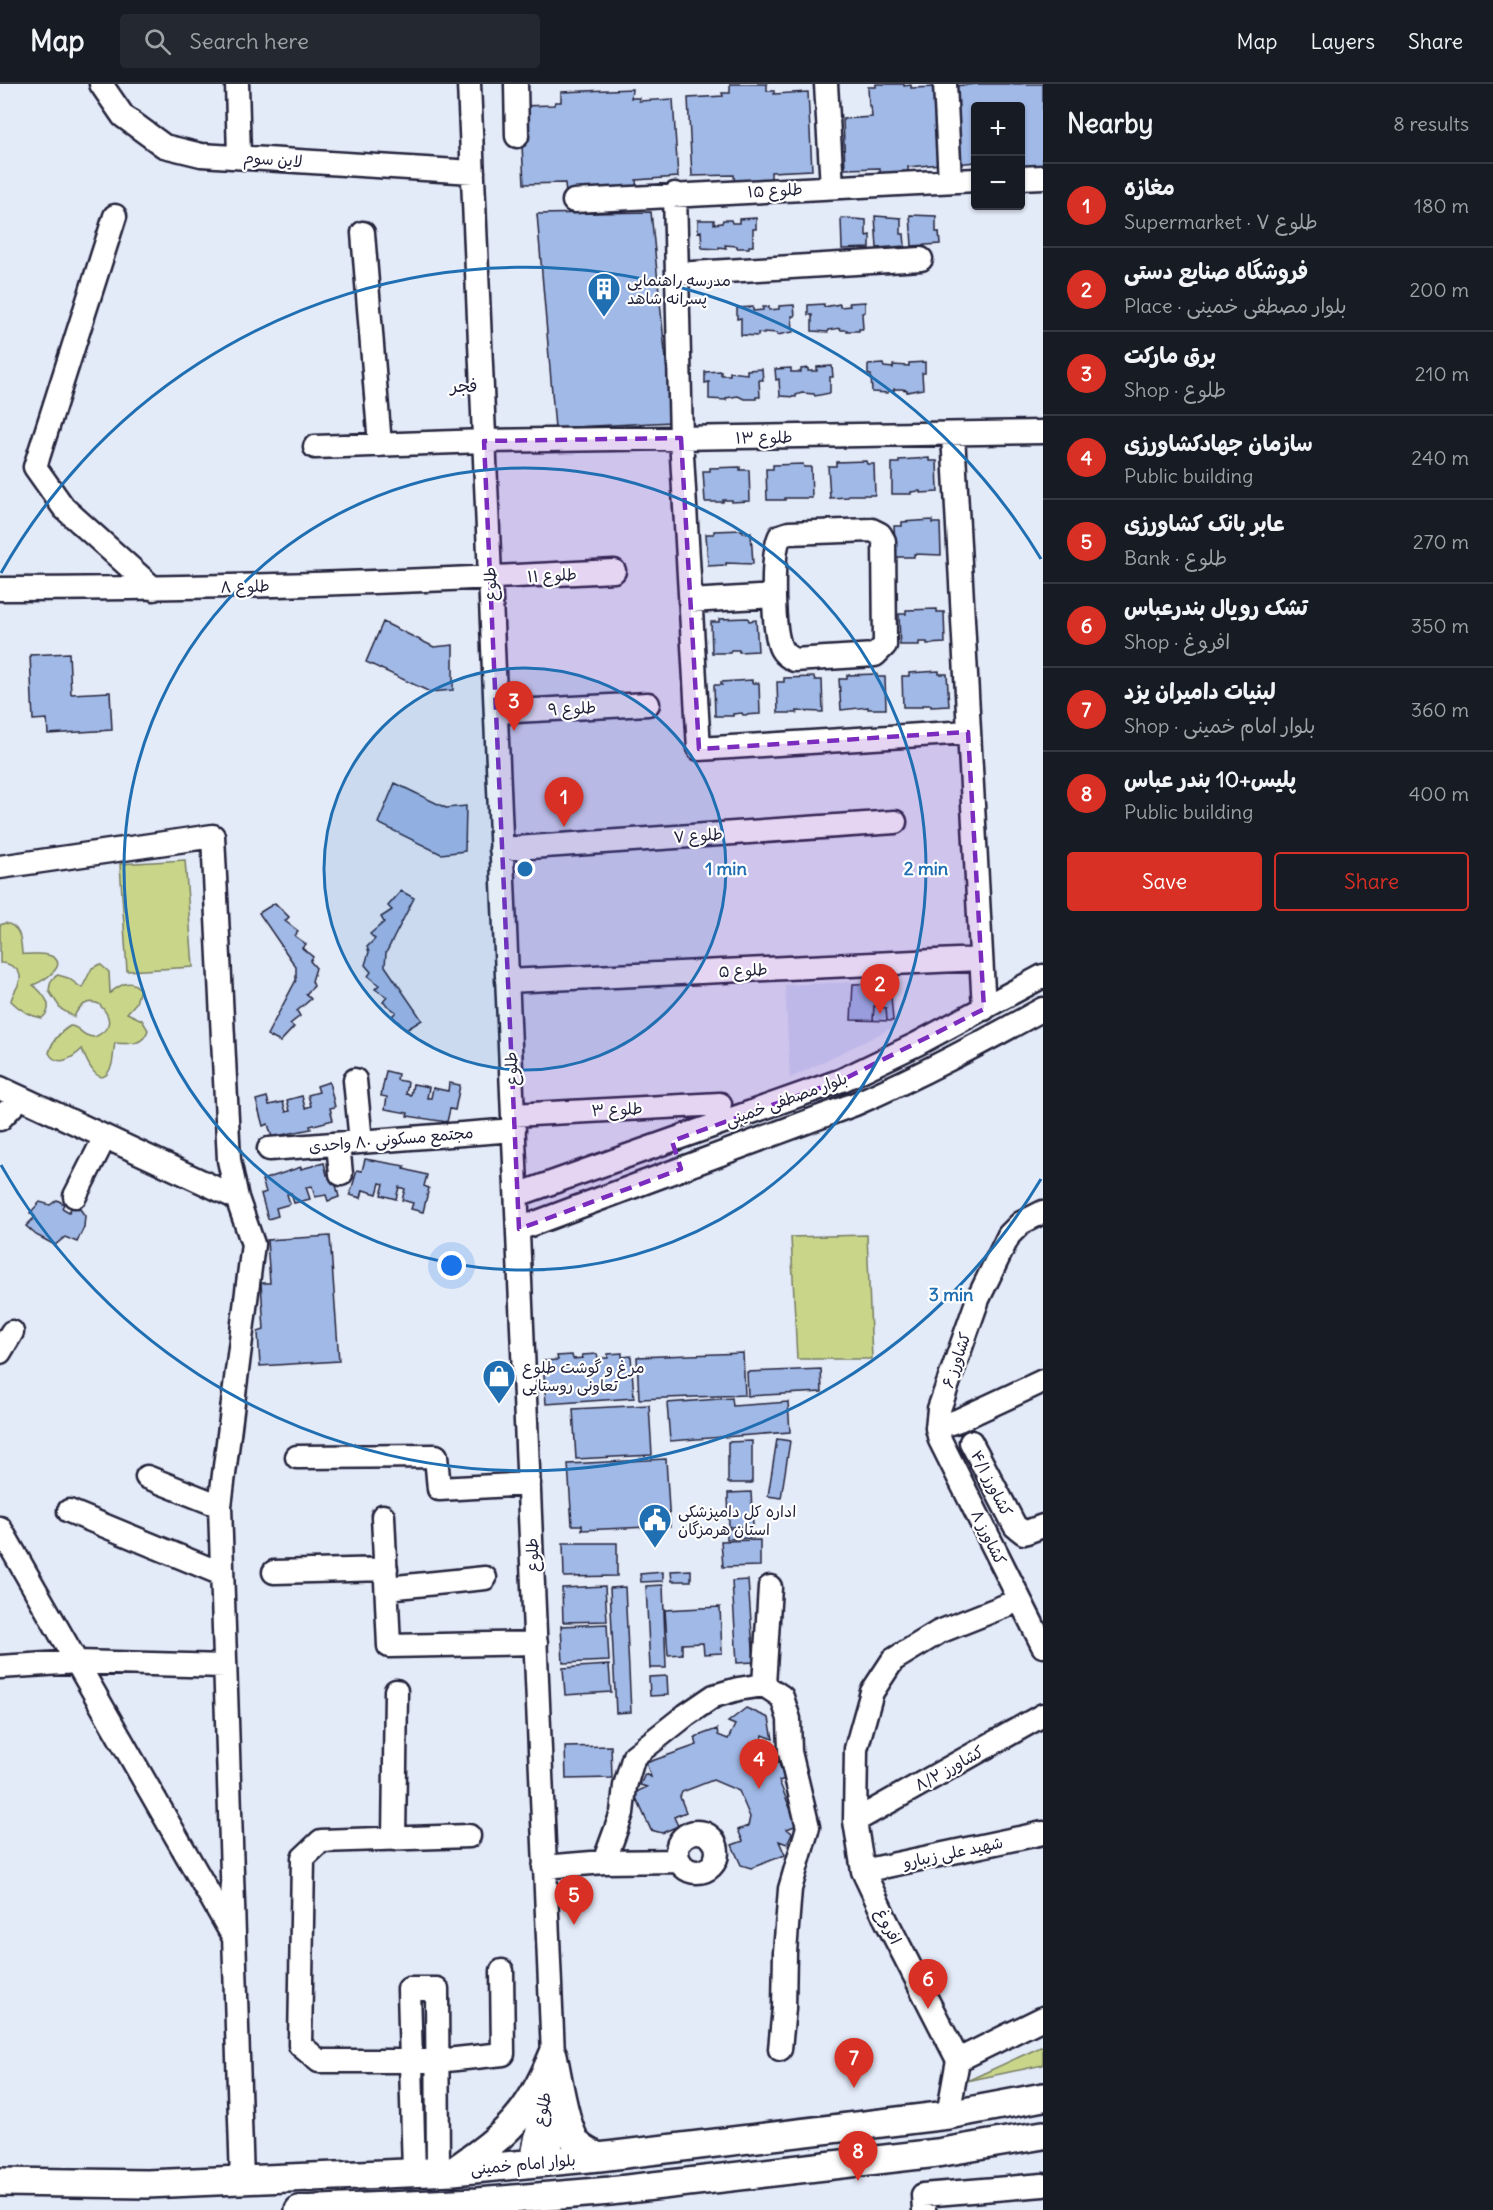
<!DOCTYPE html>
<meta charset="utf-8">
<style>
:root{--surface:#171b24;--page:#242831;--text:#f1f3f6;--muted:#9ea1a6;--line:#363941;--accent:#d93025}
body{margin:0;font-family:Delius,"Playpen Sans Arabic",sans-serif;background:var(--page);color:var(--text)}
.controls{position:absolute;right:18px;top:18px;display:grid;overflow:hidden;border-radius:6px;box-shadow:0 2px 4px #0004}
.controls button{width:54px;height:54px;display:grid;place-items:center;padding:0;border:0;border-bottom:2px solid var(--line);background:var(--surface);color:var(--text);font:30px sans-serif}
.you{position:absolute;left:452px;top:1182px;width:21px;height:21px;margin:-15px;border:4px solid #fff;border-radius:50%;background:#1a73e8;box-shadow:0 0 0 9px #1a73e833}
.badge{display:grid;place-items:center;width:39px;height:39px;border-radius:50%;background:var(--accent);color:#fff;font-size:20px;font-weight:700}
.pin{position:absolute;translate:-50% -50px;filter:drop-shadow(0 2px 3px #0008)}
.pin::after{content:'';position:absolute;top:32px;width:21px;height:18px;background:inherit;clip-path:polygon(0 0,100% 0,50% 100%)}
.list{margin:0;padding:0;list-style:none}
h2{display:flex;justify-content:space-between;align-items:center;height:78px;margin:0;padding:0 24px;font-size:26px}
h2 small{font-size:20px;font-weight:400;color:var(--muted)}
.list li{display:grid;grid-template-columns:39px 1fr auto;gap:18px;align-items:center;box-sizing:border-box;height:84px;padding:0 24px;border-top:2px solid var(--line)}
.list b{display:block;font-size:22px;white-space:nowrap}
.list p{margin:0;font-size:20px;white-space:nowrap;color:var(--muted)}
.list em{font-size:20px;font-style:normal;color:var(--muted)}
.actions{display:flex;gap:12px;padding:18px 24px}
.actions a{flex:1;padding:14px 0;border:2px solid var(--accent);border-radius:6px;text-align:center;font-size:21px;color:var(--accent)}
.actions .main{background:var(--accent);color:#fff}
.icon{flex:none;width:33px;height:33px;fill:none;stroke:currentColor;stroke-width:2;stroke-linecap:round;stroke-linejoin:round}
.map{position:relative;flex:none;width:1043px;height:2126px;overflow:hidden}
header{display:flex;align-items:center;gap:36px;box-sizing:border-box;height:84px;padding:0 30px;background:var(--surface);border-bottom:2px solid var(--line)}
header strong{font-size:28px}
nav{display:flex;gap:33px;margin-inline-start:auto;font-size:21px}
.search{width:420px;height:54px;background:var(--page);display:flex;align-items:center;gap:15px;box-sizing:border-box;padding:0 21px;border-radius:6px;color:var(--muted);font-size:22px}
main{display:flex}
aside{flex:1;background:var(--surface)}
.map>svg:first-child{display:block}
.built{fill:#cfdbf3}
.green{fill:#c9d68a;stroke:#767c62;stroke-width:1.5}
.building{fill:#a1b9e6;stroke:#22223b;stroke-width:1.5}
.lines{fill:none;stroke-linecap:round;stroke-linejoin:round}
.minor-casing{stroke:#22223b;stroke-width:27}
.major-casing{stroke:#22223b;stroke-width:32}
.minor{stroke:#fff;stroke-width:22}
.major{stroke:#fff;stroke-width:27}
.marked{fill:#7b2cbf;fill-opacity:0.2;stroke:#7b2cbf;stroke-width:4.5;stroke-dasharray:12 8;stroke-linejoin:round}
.ring{fill:none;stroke:#1f6fb2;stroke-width:3}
.labels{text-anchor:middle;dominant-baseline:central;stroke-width:4.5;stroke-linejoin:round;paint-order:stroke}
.street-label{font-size:16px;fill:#22223b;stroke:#fff}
.poi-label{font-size:16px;fill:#22223b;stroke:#fff;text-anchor:start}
.neighbourhood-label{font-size:18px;fill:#22223b;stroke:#fff}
.centre{fill:#1f6fb2;stroke:#fff;stroke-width:3}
.ring-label{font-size:18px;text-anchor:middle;font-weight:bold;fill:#1f6fb2;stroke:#fff;stroke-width:4.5;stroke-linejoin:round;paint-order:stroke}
</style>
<header>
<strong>Map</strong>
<div class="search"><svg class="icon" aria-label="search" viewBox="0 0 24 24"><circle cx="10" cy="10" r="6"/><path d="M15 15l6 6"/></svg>Search here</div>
<nav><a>Map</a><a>Layers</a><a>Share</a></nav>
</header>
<main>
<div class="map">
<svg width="1043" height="2126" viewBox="0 0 1043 2126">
<rect width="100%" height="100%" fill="#e3eaf8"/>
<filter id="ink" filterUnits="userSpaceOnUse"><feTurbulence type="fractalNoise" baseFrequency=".0167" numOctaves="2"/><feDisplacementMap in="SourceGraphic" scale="12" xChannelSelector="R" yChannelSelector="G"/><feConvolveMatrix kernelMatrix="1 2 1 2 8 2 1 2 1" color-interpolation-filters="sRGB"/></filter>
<g filter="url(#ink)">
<!-- built -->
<path class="built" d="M894,896L896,942L790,994L785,901Z"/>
<!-- green -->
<path class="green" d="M185,776L193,883L127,887L120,780Z
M5,839C21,842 21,856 22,870C32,871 42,868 51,872C71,881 41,898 33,901C43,909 56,923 42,934C29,932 20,926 11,917C13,905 28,895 15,884C10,880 6,879 0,879V841Z
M100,880L109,888L110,909C119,902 130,893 140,905L136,919L127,929L142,936L148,946C143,962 129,960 115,959C113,967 114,975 111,983C100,1009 86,976 82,965C73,974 57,984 49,969C52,957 60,948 70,942C80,942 81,953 95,953C113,944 112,933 99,920C88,915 78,922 74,933L61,925L49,907C50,899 51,894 58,891L68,894L82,904L92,884Z
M867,1151L872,1275H797L791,1153Z
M1043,1962V1981L967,1997Z"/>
<!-- building -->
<path class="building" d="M730,0H767V7H774V10L808,8L812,86L771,88V101L735,102L734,91L692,92L688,14L723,12L722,9H730Z
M876,0H904V2L911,1V4L937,3L941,80L908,83V94L880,95V84L845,85L843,35L872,33L871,22H869L868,3H876Z
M978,0H1043V88L1020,89V22H976V78L956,80L952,2Z
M632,5L631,14H639V17L673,15L678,93L636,96L637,107L566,111L565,99L524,100L520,22L554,21L555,18H561V8Z
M651,128L672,338L555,344L537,130Z
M910,131L936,132V148H939L940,160L912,162Z
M875,132L901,134V150H904L905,162L877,164Z
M756,134V145H753V162H749V164H737V162L725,161L726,164L719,163V165L702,164L701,147L698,148V136H714V140L722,139L723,136H731L732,139H739V135Z
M841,134L866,136V152L870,151V164L842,165Z
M865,218V228L862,229L863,245H859V247H847V246H841L840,244L829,246L828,248L812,247V231H808V221L824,220V223L840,220V223L850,222L849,219Z
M794,221L795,232H792L793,248L777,251V249L764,248V250L758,249V252L741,251V234L737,235V224L753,223V227L763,226V223H769V226L779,225V222Z
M925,278V289H922L923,305L907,308V306L901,305H894V307H888V309L872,308L871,291H868V281L883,280L884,283L893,284V281L909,282V279Z
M832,282L833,293H830V309L815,312L814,310L802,309L796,311V313L780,312L779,295L776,296L775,285L791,284V288H801V285L808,284V287H817V283Z
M762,285L763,296H759L760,313H756V315H744L738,312L726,314V316L709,315V298L705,299V288L721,287V291H730V288L747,290V286Z
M929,374V377H937L938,408L920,409V407L911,408V410H892V379H899V376Z
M866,377L867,380H874L875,411H848V413L830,414L828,382H836V378Z
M803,380L804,383H811L812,414H785V416H767L766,385H773V381Z
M740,383V386H749L750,417L732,418V416H723V418H705L703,387H710V384Z
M932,436V439H940L941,471L914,470V473H896L894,442H902V438Z
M743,446V449H751L753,480L726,479V481L708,482L706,450H714V447Z
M937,525V528H944L945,559L927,560V558H919V561H900L899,530H906V526Z
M748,534L749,537L756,536L758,567L739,568V566H731L730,569H712L711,538H719V535Z
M383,538L434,563L453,561V606L430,608L366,578Z
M69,569L71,610L110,608L112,646L48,650L47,635L33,636L30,571Z
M939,587V590H947L949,622L931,623V621H922V623H903L902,592H909V589Z
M877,590V593H885L886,625H868V623L841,626L839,595H847V591Z
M814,593L815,596H822L823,628L797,627V629H778L777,598H784V594Z
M752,596V599H759L760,630L743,631L742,629L733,630V632H715L714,601H722L721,598Z
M395,699L446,724L466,722L465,767L441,770L378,739Z
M401,807L414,814L386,869L385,882L422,936L406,946L392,932L396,928L383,918L387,913L375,905L379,901L368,892L371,888L365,881L369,868L367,863L375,855L370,850L384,838L381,833L392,826L388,822Z
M275,819L289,833L285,837L298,847L295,852L306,860L302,864L313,873L310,877L316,884L312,897L314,902L306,910L311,915L297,927L300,932L290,940L294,943L280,958L267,951L296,896V883L259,829Z
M890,899L893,937L851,936L853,900Z
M874,922L886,924L887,937H873Z
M386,987L398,990L397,996L408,998L406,1010L411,1011L413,1000L429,1003L427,1014H431L433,1004L448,1007L449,999L460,1001L455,1026L450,1025L447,1038L407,1032L408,1029L385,1025L387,1013L381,1012Z
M329,998L335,1023L330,1024L333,1036L310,1042L311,1045L272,1053L268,1040L263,1042L256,1016L267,1013L269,1021L283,1018L286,1028L290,1027L287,1016L302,1012L305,1024L311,1022L308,1011L319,1008L317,1002Z
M365,1075L405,1082L404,1085L427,1091L424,1102L429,1104L423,1128L411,1125L413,1119L402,1116L405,1105L399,1103L396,1115L381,1111L384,1100L380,1099L377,1110L363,1106L361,1114L350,1111L357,1086L362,1087Z
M324,1079L327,1091L333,1089L339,1113L328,1117L326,1111L315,1113L312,1102L306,1103L310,1115L294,1119L291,1109L287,1110L290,1120L276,1124L278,1132L268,1135L261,1110L266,1108L262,1096L301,1083V1085Z
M57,1116L64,1120L62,1124L69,1128L72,1123L80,1125L85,1132L84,1143L77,1158L65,1153L55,1161L36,1151L26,1142L35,1133L30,1129L40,1118L50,1121Z
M330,1152L339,1277L260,1282L258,1248L264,1246L261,1199H270L267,1156Z
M622,1269V1273L631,1272L634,1314L546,1320L543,1277L558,1276L557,1272L572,1271L573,1275L583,1274L582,1271L597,1270L598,1274H608V1270Z
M743,1269L745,1311L639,1315L637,1273Z
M821,1285L822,1308L748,1312L747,1288Z
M732,1314L733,1322L788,1318L790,1348L670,1357L667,1319Z
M649,1321L652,1371L576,1375L573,1325Z
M777,1355L790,1357L781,1414L768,1412Z
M752,1357V1399H728V1358Z
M666,1375L670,1442L582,1446V1441H572L568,1380Z
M751,1408L753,1442L729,1443L728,1409Z
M752,1444L753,1454L727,1455V1445Z
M760,1456V1482L723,1483L721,1457Z
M563,1459H617V1492L564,1493Z
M691,1486V1497H672L671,1487Z
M663,1488V1497L641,1498L640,1490Z
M748,1496L754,1578L737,1579L732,1497Z
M663,1501L666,1584H650L646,1502Z
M605,1502L607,1537L563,1538L562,1504Z
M625,1503L631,1628L616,1629L610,1504Z
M720,1523L722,1569L704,1570L703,1559L682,1560V1570L668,1571L665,1526Z
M607,1540L609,1577L563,1579L561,1542Z
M609,1581L611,1608L565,1611L563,1584Z
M667,1592L668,1611L650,1612L649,1593Z
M746,1624L769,1634L773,1655L763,1651L758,1667L762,1668L773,1664L785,1695L779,1697L797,1741L787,1745L792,1749L787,1760L779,1757L785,1771L751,1784L741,1781L732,1761L743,1757L738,1746L748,1742L750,1733L739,1707L713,1696L682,1708L680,1713L686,1728L674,1733L678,1742L662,1749L651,1746L634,1709L647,1703L640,1701L645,1690L651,1693L646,1679L697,1661L695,1653L717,1645L718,1651L728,1655L735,1641L728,1638Z
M611,1662L612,1694L566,1695L565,1663Z"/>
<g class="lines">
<!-- minor casing -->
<g class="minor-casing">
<path id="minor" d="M101,0L123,32L164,62L201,71L473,88
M237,0L239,73
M469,0L553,1971L551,2078
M516,0L517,52
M826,0L832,103
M945,0L950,97
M1020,94L1043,93
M675,110L681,354L699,665L968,648
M574,117L976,96
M115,132L35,383L64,424L154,505
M363,149L380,361
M677,190L921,175
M953,350L984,925
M315,363L484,357L1043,348
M872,446L880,450L884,457L885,561L875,571L794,576C787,572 781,568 779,559C773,539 771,470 780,452L789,449Z
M0,505C205,505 410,498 614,487
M690,517L774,512
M496,628L648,620
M501,765L895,738
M0,783L213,752L229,1076L237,1114L253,1160L220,1422L242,2096
M507,897L979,875
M355,996L361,1058
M0,1004L237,1114
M513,1031L720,1020
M0,1035L20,1014
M338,1060L341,1090
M269,1065L514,1046
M517,1111L842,996L917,960L1043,892
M75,1112L105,1053
M1043,1128L1021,1139L1009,1151L978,1215L939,1325L937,1344L940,1356L1043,1562
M519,1145L855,1020C920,992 981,959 1043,925
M0,1268L12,1248
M937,1344L959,1336L1043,1297
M971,1358L1015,1442L1024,1449L1043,1442
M297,1373L436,1372L439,1405L529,1400
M147,1393L220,1422
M69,1427L222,1490
M383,1432L389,1562L536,1559
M0,1444L233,1852
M274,1488L386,1485
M387,1504L485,1494
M0,1583L77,1578L225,1582
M764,1601L770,1503
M855,1737L1043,1631
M677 1768a20 20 0 1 1 40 0a20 20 0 1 1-40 0Z
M469,1752L321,1757L303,1774L300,1961L319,1977H437L503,1970L502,1887
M394,1755L396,1607
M604,1778L622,1729L625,1702L634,1672L686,1631L714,1612L738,1605L764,1601L782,1613L789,1635L790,1668L808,1743L790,1805L785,1868L784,1924L780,1965
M544,1783L604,1778L679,1777
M863,1787L1043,1749
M958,1976L1043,1934
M948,2031L958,1976L886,1836L863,1787L855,1737L856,1665L872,1608L893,1576L939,1548L1020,1516
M531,2080L542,2022
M414,2089L409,1905H437L438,2087
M924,2126L923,2111L1043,2101"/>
</g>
<!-- major casing -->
<g class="major-casing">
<path id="major" d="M553,1971C558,1993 564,2040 576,2058C582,2066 590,2069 599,2073
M455,2086C508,2049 528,2032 553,1971
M0,2098L147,2100L453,2087L599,2073L948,2031L1043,2013
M299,2126L477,2118L610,2107L937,2069L1043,2051"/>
</g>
<!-- minor -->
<use href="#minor" class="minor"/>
<!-- major -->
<use href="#major" class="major"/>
</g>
</g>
<!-- marked area -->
<path class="marked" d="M681,354L699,665L968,648L984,925L842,996L672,1057L681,1085L519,1145L484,357Z"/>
<!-- distance rings -->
<circle cx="525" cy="785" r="201" fill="#1f6fb2" fill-opacity=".12"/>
<g class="ring">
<circle cx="525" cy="785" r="201"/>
<circle cx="525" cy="785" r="401"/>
<path d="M1041 1095A602 602 0 0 1 1 1081M1 489A602 602 0 0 1 1041 475"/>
</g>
<!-- icons -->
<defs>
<g id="building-pin" transform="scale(1.725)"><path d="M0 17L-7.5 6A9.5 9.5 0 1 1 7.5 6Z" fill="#1f6fb2" stroke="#fff"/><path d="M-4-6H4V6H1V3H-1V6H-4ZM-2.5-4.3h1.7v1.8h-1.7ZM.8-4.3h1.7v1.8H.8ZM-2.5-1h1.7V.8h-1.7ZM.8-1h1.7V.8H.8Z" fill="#fff"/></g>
<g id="shop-pin" transform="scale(1.725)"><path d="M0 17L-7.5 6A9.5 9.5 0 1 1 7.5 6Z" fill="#1f6fb2" stroke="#fff"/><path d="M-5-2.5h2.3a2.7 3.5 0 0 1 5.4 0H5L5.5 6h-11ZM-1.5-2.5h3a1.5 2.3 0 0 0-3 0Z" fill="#fff"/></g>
<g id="civic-pin" transform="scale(1.725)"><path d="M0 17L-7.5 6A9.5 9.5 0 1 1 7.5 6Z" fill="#1f6fb2" stroke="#fff"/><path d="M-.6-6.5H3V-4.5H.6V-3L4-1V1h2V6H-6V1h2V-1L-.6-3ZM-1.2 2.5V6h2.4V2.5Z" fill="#fff"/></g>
</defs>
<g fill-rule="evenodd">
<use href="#building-pin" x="604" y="205"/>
<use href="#shop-pin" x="499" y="1292"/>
<use href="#civic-pin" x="655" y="1436"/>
</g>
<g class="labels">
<!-- street labels -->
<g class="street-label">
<text transform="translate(273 75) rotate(4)">لاین سوم</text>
<text transform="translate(775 106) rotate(-3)">طلوع ۱۵</text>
<text transform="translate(764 353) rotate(-1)">طلوع ۱۳</text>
<text transform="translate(552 491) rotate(-3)">طلوع ۱۱</text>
<text transform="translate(490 500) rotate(-92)">طلوع</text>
<text transform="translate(245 502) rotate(-2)">طلوع ۸</text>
<text transform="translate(572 624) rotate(-3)">طلوع ۹</text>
<text transform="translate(698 751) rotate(-4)">طلوع ۷</text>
<text transform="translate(743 886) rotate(-3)">طلوع ۵</text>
<text transform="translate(511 985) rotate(-93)">طلوع</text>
<text transform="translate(786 1015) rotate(-20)">بلوار مصطفی خمینی</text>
<text transform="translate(617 1025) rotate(-3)">طلوع ۳</text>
<text transform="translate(391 1055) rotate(-5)">مجتمع مسکونی ۸۰ واحدی</text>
<text transform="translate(956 1276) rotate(-71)">کشاورز ۶</text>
<text transform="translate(992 1399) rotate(63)">کشاورز ۴/۱</text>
<text transform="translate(989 1453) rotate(64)">کشاورز ۸</text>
<text transform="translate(532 1471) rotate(-92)">طلوع</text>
<text transform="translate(949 1684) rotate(-29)">کشاورز ۸/۲</text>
<text transform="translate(953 1768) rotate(-12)">شهید علی زیبارو</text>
<text transform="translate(889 1842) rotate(64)">افروغ</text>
<text transform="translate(542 2025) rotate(-79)">طلوع</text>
<text transform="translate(523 2080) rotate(-5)">بلوار امام خمینی</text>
</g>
<!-- poi labels -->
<g class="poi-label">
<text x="627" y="196">مدرسه راهنمایی<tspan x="627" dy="18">پسرانه شاهد</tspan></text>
<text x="522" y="1283">مرغ و گوشت طلوع<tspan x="522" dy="18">تعاونی روستایی</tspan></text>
<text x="678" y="1427">اداره کل دامپزشکی<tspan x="678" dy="18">استان هرمزگان</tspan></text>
</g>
<!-- neighbourhood labels -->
<g class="neighbourhood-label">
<text x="464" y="301">فجر</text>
</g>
</g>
<circle cx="525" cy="785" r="9" class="centre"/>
<g class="ring-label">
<text x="726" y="791">1 min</text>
<text x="926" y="791">2 min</text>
<text x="951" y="1217">3 min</text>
</g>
</svg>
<div class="controls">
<button>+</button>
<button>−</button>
</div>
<div class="you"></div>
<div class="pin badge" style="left:564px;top:743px">1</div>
<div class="pin badge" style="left:880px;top:930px">2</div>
<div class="pin badge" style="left:514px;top:647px">3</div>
<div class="pin badge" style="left:759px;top:1705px">4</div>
<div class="pin badge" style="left:574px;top:1841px">5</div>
<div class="pin badge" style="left:928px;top:1925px">6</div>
<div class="pin badge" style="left:854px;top:2004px">7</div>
<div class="pin badge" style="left:858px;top:2097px">8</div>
</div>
<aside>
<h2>Nearby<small>8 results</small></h2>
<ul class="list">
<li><span class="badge">1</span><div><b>مغازه</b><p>Supermarket · طلوع ۷</p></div><em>180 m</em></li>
<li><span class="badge">2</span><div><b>فروشگاه صنایع دستی</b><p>Place · بلوار مصطفی خمینی</p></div><em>200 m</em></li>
<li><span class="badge">3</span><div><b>برق مارکت</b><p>Shop · طلوع</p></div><em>210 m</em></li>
<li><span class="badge">4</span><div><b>سازمان جهادکشاورزی</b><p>Public building</p></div><em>240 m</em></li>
<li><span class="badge">5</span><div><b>عابر بانک کشاورزی</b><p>Bank · طلوع</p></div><em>270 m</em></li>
<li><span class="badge">6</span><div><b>تشک رویال بندرعباس</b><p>Shop · افروغ</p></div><em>350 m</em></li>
<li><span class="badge">7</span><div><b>لبنیات دامیران یزد</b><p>Shop · بلوار امام خمینی</p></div><em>360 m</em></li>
<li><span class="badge">8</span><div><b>پليس+10 بندر عباس</b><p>Public building</p></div><em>400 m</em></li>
</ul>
<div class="actions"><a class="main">Save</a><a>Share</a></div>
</aside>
</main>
